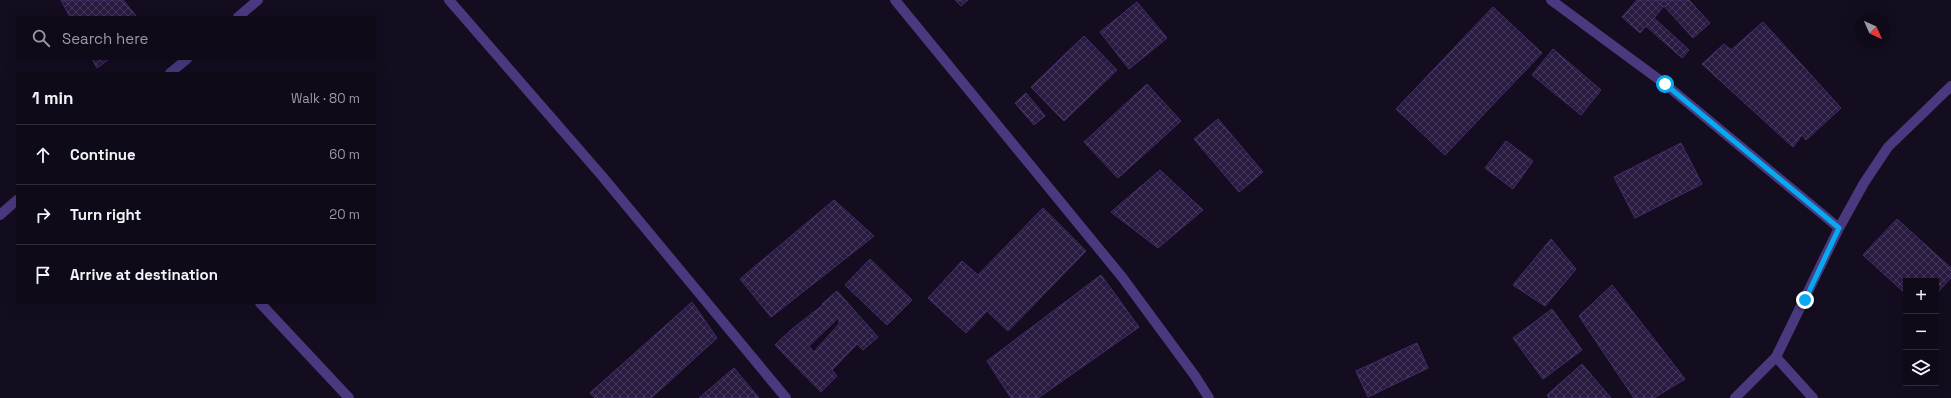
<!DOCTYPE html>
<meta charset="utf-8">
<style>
:root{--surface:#0f0a18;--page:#1d1825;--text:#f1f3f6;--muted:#9b9aa2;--line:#2f2b37}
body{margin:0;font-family:"Space Grotesk",sans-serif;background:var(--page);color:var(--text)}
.controls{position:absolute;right:12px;bottom:12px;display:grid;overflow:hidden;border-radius:0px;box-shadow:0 4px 16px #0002}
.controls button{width:36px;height:36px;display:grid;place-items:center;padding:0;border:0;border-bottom:1px solid var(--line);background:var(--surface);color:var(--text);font:20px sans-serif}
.compass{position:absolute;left:1855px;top:12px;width:36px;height:36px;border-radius:50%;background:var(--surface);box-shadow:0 4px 16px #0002;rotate:135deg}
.stop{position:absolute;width:12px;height:12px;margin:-9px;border:3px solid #06aaf1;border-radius:50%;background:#fff}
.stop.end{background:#06aaf1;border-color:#fff;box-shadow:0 1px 4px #0008}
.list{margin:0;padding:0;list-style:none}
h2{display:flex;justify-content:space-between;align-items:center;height:52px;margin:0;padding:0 16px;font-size:17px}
h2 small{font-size:13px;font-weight:400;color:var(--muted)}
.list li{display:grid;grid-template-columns:26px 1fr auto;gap:12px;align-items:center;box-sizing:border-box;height:60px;padding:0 16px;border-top:1px solid var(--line)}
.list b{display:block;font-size:15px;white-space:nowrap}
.list em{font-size:13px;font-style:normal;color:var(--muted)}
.icon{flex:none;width:22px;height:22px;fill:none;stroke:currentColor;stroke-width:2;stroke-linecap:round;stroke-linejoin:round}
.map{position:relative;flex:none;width:1951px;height:398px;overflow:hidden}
.search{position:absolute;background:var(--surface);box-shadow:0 4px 16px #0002;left:16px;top:16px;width:360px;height:44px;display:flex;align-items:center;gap:10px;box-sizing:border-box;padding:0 14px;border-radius:0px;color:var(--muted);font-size:15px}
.panel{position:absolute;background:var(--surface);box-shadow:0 4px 16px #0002;left:16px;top:72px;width:360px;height:232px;border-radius:0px}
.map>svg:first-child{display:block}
.building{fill:url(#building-cross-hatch);stroke:#462c6c;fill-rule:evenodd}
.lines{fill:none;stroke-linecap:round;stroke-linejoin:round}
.street{stroke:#4a397e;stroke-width:10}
.route{stroke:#06aaf1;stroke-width:5}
</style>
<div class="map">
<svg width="1951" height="398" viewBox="0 0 1951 398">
<defs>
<pattern id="building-cross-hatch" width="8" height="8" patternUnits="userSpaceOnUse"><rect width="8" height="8" fill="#291a40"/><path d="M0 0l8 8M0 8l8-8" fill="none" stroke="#483a5d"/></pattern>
</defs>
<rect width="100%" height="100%" fill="#140d20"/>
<!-- building -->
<path class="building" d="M61,0H123L137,17H70Z
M955,0H968L961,6Z
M1637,0H1689L1710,23L1693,38L1664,6L1654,18L1689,50L1682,58L1646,26L1640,33L1622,17Z
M1137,2L1167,38L1129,69L1100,32Z
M1493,7L1542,53L1445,155L1396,109Z
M1763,22L1841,108L1806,140L1802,135L1793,147L1702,64L1724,44L1731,50Z
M1084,36L1117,70L1064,121L1031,87Z
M1553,49L1601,90L1581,115L1532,75Z
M92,59H109L97,68Z
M1147,84L1181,121L1118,178L1084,142Z
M1026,93L1045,116L1034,125L1015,103Z
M1218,119L1263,172L1239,192L1194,139Z
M1506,141L1533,161L1513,189L1485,168Z
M1681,143L1702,184L1635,218L1614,177Z
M1160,170L1203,210L1158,248L1111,212Z
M834,200L874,236L771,317L740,279Z
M1043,208L1086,251L1008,331L987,311L966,333L928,298L962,261L978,275Z
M1897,219L1951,268V278L1936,294V281H1906V294L1863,255Z
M1551,239L1576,269L1545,306L1513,285Z
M870,259L912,300L887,325L845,285Z
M1101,275L1139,327L1038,398H1011L987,361Z
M1612,285L1685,379L1654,398H1634L1579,316Z
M837,291L878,337L863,350L857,344L832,370L837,376L821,392L775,345L792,329L823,305L822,304ZM839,317V324L814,352L809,346Z
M692,302L717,338L651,398H595L590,393Z
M1552,309L1582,350L1543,379L1513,338Z
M1417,343L1428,368L1368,397L1356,371Z
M1582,364L1611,398H1549L1547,395Z
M734,368L759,398H699Z"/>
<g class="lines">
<!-- street -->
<path class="street" d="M449,0L602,176L786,398
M895,0L1122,277L1195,376L1209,398
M1551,0L1665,84L1839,228
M238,17L258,0
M170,73L187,59
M0,215L17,200
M260,303L349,398
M1776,357L1813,398
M1735,398L1776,357L1839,228L1864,183L1888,147L1951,86"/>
</g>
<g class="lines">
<!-- route -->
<path class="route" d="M1665,84L1839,228L1805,300"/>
</g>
</svg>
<div class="controls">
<button>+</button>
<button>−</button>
<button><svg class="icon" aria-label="layers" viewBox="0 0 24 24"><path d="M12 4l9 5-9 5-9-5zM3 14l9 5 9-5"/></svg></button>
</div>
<svg class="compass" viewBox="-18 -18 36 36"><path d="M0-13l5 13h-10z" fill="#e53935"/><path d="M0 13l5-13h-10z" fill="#9b9aa2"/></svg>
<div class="stop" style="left:1665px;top:84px"></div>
<div class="stop end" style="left:1805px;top:300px"></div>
<div class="search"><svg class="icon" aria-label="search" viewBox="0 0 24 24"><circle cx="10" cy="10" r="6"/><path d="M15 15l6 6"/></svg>Search here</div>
<section class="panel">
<h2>1 min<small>Walk · 80 m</small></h2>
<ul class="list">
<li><svg class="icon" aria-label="ahead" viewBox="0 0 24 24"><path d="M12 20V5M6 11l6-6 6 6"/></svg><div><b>Continue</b></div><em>60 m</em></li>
<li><svg class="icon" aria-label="right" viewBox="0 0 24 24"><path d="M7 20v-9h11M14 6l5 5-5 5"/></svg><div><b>Turn right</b></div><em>20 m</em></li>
<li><svg class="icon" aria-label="arrive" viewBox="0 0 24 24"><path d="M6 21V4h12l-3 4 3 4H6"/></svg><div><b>Arrive at destination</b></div></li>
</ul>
</section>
</div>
